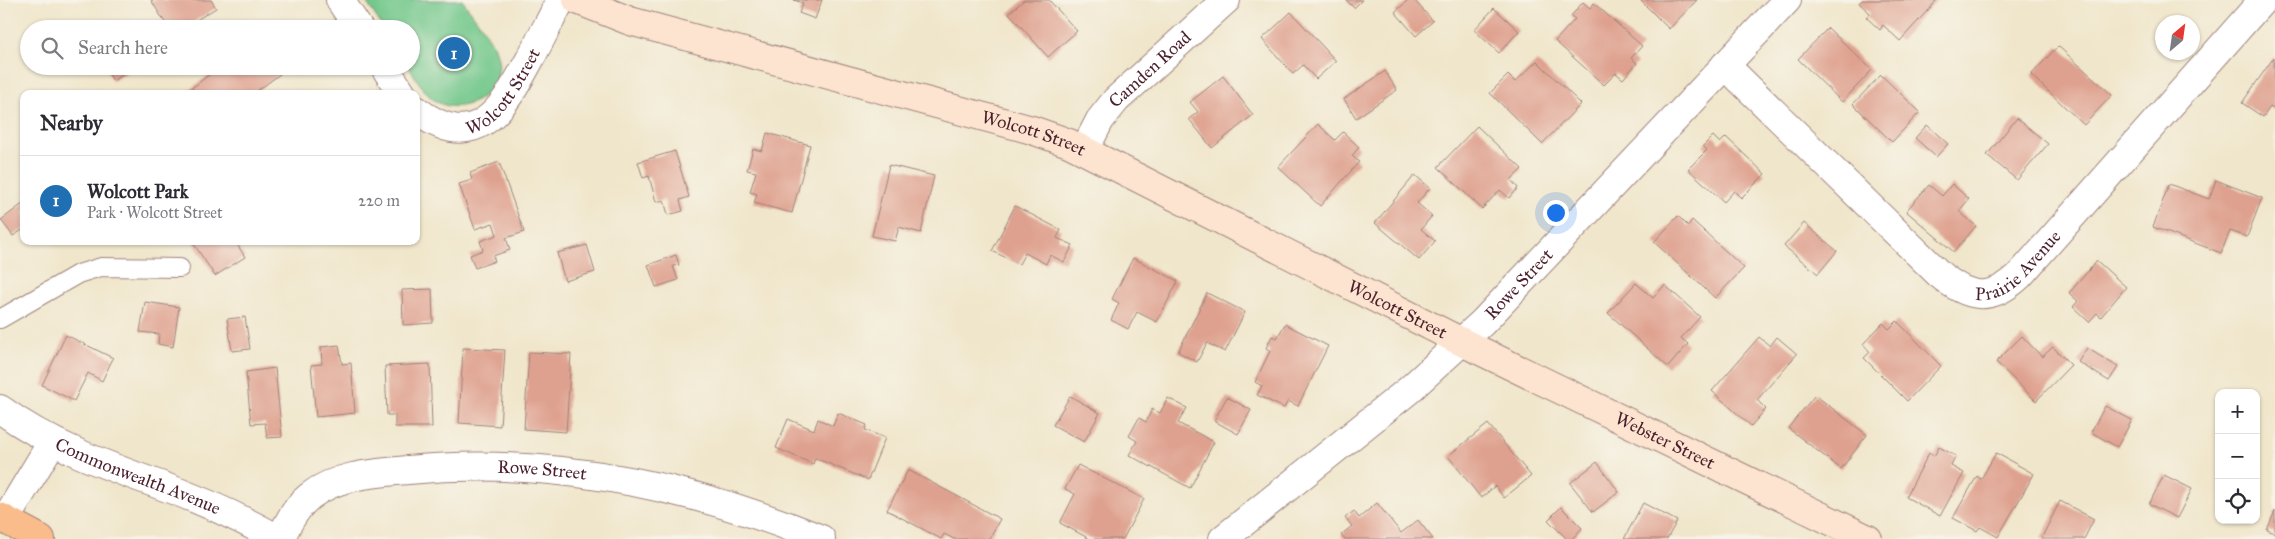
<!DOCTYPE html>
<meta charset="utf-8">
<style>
:root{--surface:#fff;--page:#f7f7f7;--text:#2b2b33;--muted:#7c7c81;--line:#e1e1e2;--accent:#1f6fb2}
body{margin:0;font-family:"IM FELL Great Primer",serif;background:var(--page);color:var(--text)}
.controls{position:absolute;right:15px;bottom:15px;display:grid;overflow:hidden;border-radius:10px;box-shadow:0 1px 4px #0004}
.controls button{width:45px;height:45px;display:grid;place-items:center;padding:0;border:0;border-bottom:1px solid var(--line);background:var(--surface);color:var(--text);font:25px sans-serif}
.compass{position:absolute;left:2155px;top:15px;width:45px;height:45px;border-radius:50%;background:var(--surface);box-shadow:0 1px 4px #0004;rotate:29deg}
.you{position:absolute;left:1555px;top:212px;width:18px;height:18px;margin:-12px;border:4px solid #fff;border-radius:50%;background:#1a73e8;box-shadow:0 0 0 8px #1a73e833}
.badge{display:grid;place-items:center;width:32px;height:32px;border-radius:50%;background:var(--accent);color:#fff;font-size:16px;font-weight:700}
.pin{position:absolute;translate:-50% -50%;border:2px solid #fff;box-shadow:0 1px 5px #0006}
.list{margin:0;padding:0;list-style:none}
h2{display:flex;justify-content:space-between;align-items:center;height:65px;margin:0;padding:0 20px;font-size:21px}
h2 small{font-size:16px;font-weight:400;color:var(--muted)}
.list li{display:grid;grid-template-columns:32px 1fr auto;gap:15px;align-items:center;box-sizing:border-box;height:90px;padding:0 20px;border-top:1px solid var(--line)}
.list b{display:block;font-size:19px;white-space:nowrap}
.list p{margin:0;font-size:16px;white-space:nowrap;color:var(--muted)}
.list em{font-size:16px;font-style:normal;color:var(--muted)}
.icon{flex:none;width:28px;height:28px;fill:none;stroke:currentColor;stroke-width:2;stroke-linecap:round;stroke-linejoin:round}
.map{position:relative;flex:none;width:2275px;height:539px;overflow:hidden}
.search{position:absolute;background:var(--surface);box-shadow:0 1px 4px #0004;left:20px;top:20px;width:400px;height:55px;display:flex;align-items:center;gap:12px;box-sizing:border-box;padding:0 18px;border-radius:28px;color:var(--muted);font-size:19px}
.panel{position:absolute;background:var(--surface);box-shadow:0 1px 4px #0004;left:20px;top:90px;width:400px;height:155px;border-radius:10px}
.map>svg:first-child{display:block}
.green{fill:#73c88c;stroke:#5e745c}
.building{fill:#dfa18f}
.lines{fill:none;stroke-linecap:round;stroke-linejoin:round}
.lane-casing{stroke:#9d827b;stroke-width:20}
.street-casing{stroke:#9d827b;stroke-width:30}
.secondary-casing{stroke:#9d827b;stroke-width:30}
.primary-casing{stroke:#9d827b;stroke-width:30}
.lane{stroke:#fff;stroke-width:18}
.street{stroke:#fff;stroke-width:28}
.secondary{stroke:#fde4d0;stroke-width:28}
.primary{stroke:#f9bc8a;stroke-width:28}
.labels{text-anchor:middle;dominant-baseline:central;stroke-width:4.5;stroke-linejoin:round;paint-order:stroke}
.street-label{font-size:18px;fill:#4a1f2b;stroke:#f7f3e8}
</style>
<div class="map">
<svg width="2275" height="539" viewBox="0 0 2275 539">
<rect width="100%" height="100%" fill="#f7f3e8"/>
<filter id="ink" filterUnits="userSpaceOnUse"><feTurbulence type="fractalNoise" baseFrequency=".02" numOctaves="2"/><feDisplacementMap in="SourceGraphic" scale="10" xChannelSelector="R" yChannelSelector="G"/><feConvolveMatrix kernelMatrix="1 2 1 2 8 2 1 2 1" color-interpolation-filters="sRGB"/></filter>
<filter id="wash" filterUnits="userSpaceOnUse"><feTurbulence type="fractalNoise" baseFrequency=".0096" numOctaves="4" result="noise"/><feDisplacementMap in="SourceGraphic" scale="20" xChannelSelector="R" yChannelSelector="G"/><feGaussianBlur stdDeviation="1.12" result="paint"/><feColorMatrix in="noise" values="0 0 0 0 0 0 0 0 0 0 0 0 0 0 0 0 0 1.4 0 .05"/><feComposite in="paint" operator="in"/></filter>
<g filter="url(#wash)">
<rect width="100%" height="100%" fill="#f0e6cb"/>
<!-- green -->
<path class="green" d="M365,0H462C473,15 495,41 498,59C505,93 461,119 434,100C423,92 416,77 408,66H411V29H384Z"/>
<g id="blocks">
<!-- building -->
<path class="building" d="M151,0H211L216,8L182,29H169Z
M794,0H822L815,19L799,13L803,3Z
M1024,0H1049L1077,31L1048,57L1009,13Z
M1346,0H1362L1354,8Z
M1408,0H1414L1433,21L1416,36L1395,12Z
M1640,0H1697L1669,29Z
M1862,0H1937L1900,41L1883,25L1880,30L1866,17L1870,13L1859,3Z
M1583,2L1590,8L1594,3L1642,46L1631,58L1637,63L1623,79L1616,73L1604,85L1555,41L1575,19L1571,16Z
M1494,8L1519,31L1499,53L1474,30Z
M1291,12L1336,61L1316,79L1303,65L1293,74L1262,39Z
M1828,28L1872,70L1842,102L1798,59Z
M2058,46L2112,95L2084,125L2031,75Z
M2274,57L2275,110L2270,107L2263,117L2242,103Z
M1537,61L1581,104L1542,144L1490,93L1508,75L1515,82Z
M104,66H130L132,69L113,81Z
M217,66H274L280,74L253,94H191L189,90L218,68Z
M1385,71L1397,90L1356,118L1344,99Z
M1881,75L1920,112L1892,142L1853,104Z
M1223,76L1253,115L1212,148L1189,119L1198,112L1190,102Z
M2017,118L2048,144L2017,180L1987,155Z
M1318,124L1335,140L1343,132L1359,147L1352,156L1359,162L1320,206L1278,167Z
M1927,125L1948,144L1936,157L1915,138Z
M1477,126L1522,169L1511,180L1518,188L1509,198L1500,190L1482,209L1438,167Z
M767,133L810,145L792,213L754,203L757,194L750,192L756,172L747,170L753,149L762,151Z
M1713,136L1720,143L1726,137L1765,174L1741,198L1734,191L1724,202L1688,169L1707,150L1703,146Z
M675,151L689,197L680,200L683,211L668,215L664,200L656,202L649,176L643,178L638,162Z
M499,162L524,232L506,238L510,250L493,256L495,261L475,268L470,255L483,250L480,241L497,235L493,223L475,229L459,184L472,180L470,173Z
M889,165L934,176L921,233L899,227L895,241L872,236Z
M1415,175L1430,188L1417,203L1432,216L1421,229L1435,241L1419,260L1375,223Z
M2216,180L2262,198L2247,237L2230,231L2221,253L2153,227L2169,184L2209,199Z
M1952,184L1969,199L1959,211L1976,226L1954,252L1906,211L1929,185L1942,196Z
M24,203V229L13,236L1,220Z
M1015,206L1061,230L1057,238L1073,245L1064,262L1050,255L1046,264L1025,253L1019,264L992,251Z
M1678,216L1688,226L1692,220L1744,268L1715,298L1654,242Z
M1804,223L1837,251L1818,274L1784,246Z
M192,241H235L245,257L215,276Z
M587,245L595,272L565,281L557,253Z
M676,255L679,265L673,266L678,280L656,287L648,265Z
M1133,258L1178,281L1157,322L1137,312L1128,329L1111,320L1119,303L1112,299Z
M2097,261L2126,287L2101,317L2097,313L2089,322L2073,307L2078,301L2069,293Z
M1636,283L1653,298L1665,285L1700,317L1681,338L1688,344L1668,367L1608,313Z
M432,289L433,323L403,325L402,290Z
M1207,293L1245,312L1225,352L1207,343L1197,362L1178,352Z
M145,302L179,307L173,347L158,344L159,334L140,332Z
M245,317L250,349L232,351L227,319Z
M1897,321L1941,366L1907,401L1864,358L1870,352L1863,344L1883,323L1889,329Z
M1285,324L1328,346L1298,406L1288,401L1284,408L1257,395L1262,386L1255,382L1270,351L1266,348L1272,336L1277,338Z
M66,335L113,358L102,381L88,373L74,401L42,385Z
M2022,336L2042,357L2053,347L2071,365L2036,401L1996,362Z
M1759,337L1770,346L1777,337L1797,354L1757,400L1766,409L1751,426L1712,391Z
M339,345L342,364L351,363L355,413L316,417L311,365L322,364L321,347Z
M463,348L505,350L500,426L459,423Z
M2087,348L2118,367L2109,381L2078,362Z
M529,352L571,354L566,432L524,429Z
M430,364L432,427H395V415H387L385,366Z
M275,368L282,437L267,438L265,423L251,424L246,372Z
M1815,395L1867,435L1841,469L1788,428Z
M1070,396L1100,413L1084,442L1053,425Z
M1227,397L1251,410L1238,434L1214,421Z
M1168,398L1187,408L1178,423L1214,442L1190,488L1129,455L1137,441L1129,436L1139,418L1146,422L1152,409L1160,413Z
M2105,406L2132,420L2117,447L2091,432Z
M838,413L867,425L865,430L885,438L868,480L815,458L813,464L776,448L788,419L814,430L818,419L833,426Z
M1488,424L1531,476L1504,498L1495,486L1481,498L1448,456Z
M1939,447L1956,456L1951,466L1964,473L1940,516L1906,497L1929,453L1934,456Z
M1996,453L2034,474L1998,537L1980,527L1977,531L1953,518L1977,476L1981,479Z
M1597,462L1619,492L1593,512L1570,483Z
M1078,465L1144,499L1123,539H1090L1060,523L1075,494L1065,489Z
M908,470L1000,519L989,539H954L944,534L941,539L887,510Z
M2164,475L2192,489L2177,518L2149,504Z
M2060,501L2094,519L2084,539H2041Z
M1377,503L1401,533L1418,520L1433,539H1344L1341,535L1352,526L1345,518L1354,511L1359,518Z
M1643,503L1677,521L1667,539H1624Z
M1561,507L1582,528L1572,539H1567L1548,520Z
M2275,511V533L2267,530Z"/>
</g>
</g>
<g filter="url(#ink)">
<use href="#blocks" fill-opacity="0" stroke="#9d827b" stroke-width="1"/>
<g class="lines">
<!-- lane casing -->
<g class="lane-casing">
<path id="lane" d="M0,319L78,274L101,267L180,268"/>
</g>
<!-- street casing -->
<g class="street-casing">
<g id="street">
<path d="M340,0L359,29"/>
<path id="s1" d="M1725,65L1939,274C1968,298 1990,303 2019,276L2263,0"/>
<path d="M384,66L402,94"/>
<path id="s2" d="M416,110C475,155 502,111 529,61C540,41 550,20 561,0"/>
<path id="s3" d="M1085,149L1100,120L1116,100L1226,0"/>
<path id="s4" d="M0,409C48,444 102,464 157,484C199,499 239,517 278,539"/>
<path d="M5,520L52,442"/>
<path id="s5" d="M280,539C288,523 296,507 310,496C336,475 375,473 408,470C551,456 689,485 821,539"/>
<path id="s6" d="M1223,539L1409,390L1483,322L1787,0"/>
</g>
</g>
<!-- secondary casing -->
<g class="secondary-casing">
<g id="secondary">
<path id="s7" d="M577,0L630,21L1032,130L1069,143L1462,342L1868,539"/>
</g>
</g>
<!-- primary casing -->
<g class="primary-casing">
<path id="primary" d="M0,517L41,539"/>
</g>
<!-- lane -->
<use href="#lane" class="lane"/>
<!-- street -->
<use href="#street" class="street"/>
<!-- secondary -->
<use href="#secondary" class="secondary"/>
<!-- primary -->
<use href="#primary" class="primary"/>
</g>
</g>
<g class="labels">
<!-- street labels -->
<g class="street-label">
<text stroke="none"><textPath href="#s3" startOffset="104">Camden Road</textPath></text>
<text stroke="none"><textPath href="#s2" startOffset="109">Wolcott Street</textPath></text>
<text stroke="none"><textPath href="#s7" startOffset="476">Wolcott Street</textPath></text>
<text stroke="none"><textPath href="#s1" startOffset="394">Prairie Avenue</textPath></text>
<text stroke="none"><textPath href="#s6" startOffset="391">Rowe Street</textPath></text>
<text stroke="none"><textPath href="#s7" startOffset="881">Wolcott Street</textPath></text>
<text stroke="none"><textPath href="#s7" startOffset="1179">Webster Street</textPath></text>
<text stroke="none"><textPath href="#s5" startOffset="290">Rowe Street</textPath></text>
<text stroke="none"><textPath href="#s4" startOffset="154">Commonwealth Avenue</textPath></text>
</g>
</g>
</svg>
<div class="controls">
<button>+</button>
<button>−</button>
<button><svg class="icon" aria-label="locate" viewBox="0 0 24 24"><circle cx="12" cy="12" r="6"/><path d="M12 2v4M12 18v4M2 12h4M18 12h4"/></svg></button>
</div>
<svg class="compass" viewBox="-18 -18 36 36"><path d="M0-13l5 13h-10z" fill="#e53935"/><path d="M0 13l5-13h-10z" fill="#7c7c81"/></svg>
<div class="you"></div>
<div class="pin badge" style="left:454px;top:53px">1</div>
<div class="search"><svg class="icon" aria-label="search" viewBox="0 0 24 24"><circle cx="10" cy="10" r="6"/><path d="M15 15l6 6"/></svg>Search here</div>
<section class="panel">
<h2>Nearby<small></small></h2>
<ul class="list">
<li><span class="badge">1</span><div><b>Wolcott Park</b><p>Park · Wolcott Street</p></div><em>220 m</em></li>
</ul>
</section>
</div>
